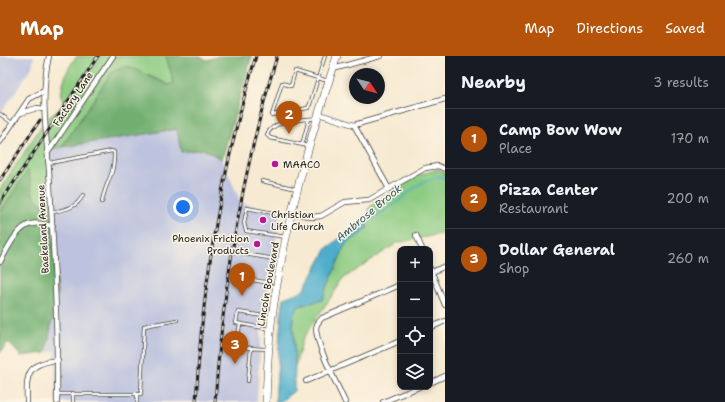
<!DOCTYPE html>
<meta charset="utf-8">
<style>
:root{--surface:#171b24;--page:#242831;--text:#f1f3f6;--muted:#9ea1a6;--line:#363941;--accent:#b45309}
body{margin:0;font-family:"Shantell Sans",sans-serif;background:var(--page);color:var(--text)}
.controls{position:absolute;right:12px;bottom:12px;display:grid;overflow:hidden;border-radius:8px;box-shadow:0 2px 6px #0003}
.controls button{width:36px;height:36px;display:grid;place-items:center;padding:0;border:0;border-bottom:1px solid var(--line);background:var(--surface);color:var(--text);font:20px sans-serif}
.compass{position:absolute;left:349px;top:12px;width:36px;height:36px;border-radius:50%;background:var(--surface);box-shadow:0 2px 6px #0003;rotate:125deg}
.you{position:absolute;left:183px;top:151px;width:14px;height:14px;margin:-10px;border:3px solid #fff;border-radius:50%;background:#1a73e8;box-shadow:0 0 0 6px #1a73e833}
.badge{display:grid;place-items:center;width:26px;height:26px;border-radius:50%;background:var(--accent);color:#fff;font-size:13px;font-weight:700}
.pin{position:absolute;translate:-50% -33px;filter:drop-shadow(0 1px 2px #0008)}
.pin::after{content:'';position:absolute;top:21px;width:14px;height:12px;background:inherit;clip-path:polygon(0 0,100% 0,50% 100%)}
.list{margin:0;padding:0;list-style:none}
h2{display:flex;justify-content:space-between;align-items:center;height:52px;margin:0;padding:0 16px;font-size:17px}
h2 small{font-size:13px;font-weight:400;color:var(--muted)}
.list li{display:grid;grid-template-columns:26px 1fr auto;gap:12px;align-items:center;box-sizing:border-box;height:60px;padding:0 16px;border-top:1px solid var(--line)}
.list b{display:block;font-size:15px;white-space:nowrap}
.list p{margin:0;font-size:13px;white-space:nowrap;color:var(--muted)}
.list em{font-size:13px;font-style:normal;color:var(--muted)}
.icon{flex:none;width:22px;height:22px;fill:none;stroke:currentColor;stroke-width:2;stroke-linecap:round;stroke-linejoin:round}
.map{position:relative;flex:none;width:445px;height:346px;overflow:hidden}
header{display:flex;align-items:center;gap:24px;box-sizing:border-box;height:56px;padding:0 20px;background:var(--accent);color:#fff}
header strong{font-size:19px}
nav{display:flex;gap:22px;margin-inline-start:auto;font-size:14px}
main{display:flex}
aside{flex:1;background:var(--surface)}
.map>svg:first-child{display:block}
.industrial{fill:#bdc3de}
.green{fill:#8ccb82;stroke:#54744f}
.forest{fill:#71af70;stroke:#466646}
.water{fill:#4daecc;stroke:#346574}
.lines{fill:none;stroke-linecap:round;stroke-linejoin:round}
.stream{stroke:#4daecc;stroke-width:1.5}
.service-casing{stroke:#3d3b37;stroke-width:4}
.minor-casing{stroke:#3d3b37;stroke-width:6}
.secondary-casing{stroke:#3d3b37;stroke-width:8}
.service{stroke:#fff;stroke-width:2.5}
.minor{stroke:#fff;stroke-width:4.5}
.secondary{stroke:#fff;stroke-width:7}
.rail-casing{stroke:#1c1c1c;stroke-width:3}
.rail{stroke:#fcf5e5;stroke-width:1.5;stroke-dasharray:4.5;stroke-linecap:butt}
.poi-dot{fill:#b5179e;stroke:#fcf5e5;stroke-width:1.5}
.labels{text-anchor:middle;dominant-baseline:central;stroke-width:3;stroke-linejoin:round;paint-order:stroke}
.street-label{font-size:10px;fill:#1c1c1c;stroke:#fcf5e5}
.poi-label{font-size:10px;fill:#1c1c1c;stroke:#fcf5e5;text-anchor:start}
.water-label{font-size:11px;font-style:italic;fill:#325e6b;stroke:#fcf5e5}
</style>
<header>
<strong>Map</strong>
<nav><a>Map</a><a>Directions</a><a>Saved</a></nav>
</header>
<main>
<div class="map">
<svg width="445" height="346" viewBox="0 0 445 346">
<rect width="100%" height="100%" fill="#fcf5e5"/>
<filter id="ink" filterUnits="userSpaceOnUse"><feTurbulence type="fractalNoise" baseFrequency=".025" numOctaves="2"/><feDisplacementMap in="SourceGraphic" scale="8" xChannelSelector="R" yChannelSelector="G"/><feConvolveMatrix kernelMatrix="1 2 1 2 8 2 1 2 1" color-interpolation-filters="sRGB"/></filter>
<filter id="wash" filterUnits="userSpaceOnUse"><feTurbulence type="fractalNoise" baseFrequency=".012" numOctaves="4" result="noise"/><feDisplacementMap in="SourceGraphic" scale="16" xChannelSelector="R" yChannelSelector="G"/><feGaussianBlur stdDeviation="0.9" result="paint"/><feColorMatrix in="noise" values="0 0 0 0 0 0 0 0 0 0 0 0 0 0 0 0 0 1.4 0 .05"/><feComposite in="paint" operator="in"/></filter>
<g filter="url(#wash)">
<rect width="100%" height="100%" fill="#f7ead2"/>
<!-- industrial -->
<path class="industrial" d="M0,0H34L32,11L0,59Z
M177,73L181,96L203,93L222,103L241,147L281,156L262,258L257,346H56L55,295L46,297L57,238L48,93Z"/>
<!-- green -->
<path class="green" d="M77,0H166L174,27L169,29L128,10L112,16L62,91L48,93L51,158L33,139L28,115L0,157V133L46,63L64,50C57,34 67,12 77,0Z
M439,113L445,118V177L397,187L344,222L303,282L295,311L293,260L299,250L322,244L345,189L367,173V162L370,151L418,119Z"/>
<!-- forest -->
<path class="forest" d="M166,0H200L207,4L219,0H252L222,103L203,93L181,96L177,73L62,91L112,16L128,10L169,29L174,27Z
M28,114L33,139L51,158L57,238L46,297L21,300L8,286L0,297V157Z"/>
<!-- water -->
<path class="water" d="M367,162V173L345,189L322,244L299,250L293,260L295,311L294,335L280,346H275L281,261L284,242L304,234L327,192Z"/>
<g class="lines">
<!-- stream -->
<path class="stream" d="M366,168C377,159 389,153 400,144C416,130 418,126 440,120L445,123"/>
</g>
</g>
<g filter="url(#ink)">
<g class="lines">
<!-- service casing -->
<g class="service-casing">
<path id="service" d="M325,0L310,48L308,52L272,59L282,27L291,30L295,15L328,25
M0,58L12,67
M302,89L309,63
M308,90L270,82L267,79C273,63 302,64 317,62
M49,107L112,95L114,96C115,120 105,126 102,146
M262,125L297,133
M52,156C64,154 77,152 83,139
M286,181L246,175L244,167L247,152L289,160
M244,198L281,204
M240,222L265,226L276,232
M240,268L237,286C244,294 257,292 267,293
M270,273L236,267L238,256L271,261
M248,325L251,292
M57,338H141L144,270L177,264
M73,346V337
M137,346V338"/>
</g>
<!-- minor casing -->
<g class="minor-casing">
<path id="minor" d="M49,0C39,43 48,86 50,130C54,202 58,274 57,346
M333,13L380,0
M21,57L37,52L44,53
M319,58L354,69L389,133
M354,69L445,43
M0,86L29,43L44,35
M49,95L113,0
M292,156L312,161L321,160L345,146L369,144L425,112L438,110L445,113
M416,179L422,193
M0,206C7,194 17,171 31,168C37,166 46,169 53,170
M430,212L445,249
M430,217L445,210
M430,272L445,265
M306,325L400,285
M430,327L445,320
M27,346C26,318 27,307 58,304
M345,346C337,328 317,291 316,273C316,268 319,265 322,262L400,229
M383,346L419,331"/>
</g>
<!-- secondary casing -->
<g class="secondary-casing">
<path id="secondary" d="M266,346C267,318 268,289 272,261C284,172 309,85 337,0"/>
</g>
<!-- service -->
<use href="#service" class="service"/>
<!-- minor -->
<use href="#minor" class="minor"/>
<!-- secondary -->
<use href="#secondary" class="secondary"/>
<!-- rail casing -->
<g class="rail-casing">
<path id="rail" d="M0,124L40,64
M0,147L98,0
M196,346C202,229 222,112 256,0
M215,346C223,228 243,113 277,0"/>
</g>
<!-- rail -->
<use href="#rail" class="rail"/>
</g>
</g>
<!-- markers -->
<g class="poi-dot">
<circle cx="275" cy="108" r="4"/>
<circle cx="263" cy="164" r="4"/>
<circle cx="257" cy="188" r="4"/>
</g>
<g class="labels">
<!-- street labels -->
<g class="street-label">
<text transform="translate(73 43) rotate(-56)">Factory Lane</text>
<text transform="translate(43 173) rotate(-93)">Baekeland Avenue</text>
<text transform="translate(268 228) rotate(-80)">Lincoln Boulevard</text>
</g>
<!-- poi labels -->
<g class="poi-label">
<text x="283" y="108">MAACO</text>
<text x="271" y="158">Christian<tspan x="271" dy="12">Life Church</tspan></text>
<text x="249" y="182" text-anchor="end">Phoenix Friction<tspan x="249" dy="12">Products</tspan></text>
</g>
<!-- water labels -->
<g class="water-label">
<text transform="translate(369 157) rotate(-40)">Ambrose Brook</text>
</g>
</g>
</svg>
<div class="controls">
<button>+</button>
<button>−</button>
<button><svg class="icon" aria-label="locate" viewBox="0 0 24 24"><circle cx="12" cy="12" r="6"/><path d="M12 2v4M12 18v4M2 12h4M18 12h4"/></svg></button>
<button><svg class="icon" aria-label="layers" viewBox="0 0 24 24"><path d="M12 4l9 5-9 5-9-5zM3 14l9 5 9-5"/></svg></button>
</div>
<svg class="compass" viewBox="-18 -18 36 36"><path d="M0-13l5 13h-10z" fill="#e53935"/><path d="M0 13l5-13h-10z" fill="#9ea1a6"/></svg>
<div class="you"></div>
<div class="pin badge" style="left:242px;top:240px">1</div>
<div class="pin badge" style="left:289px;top:78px">2</div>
<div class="pin badge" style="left:235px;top:308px">3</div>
</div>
<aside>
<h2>Nearby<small>3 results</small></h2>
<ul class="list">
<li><span class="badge">1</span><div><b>Camp Bow Wow</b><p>Place</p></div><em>170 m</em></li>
<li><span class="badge">2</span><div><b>Pizza Center</b><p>Restaurant</p></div><em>200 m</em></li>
<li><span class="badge">3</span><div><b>Dollar General</b><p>Shop</p></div><em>260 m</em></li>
</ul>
</aside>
</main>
